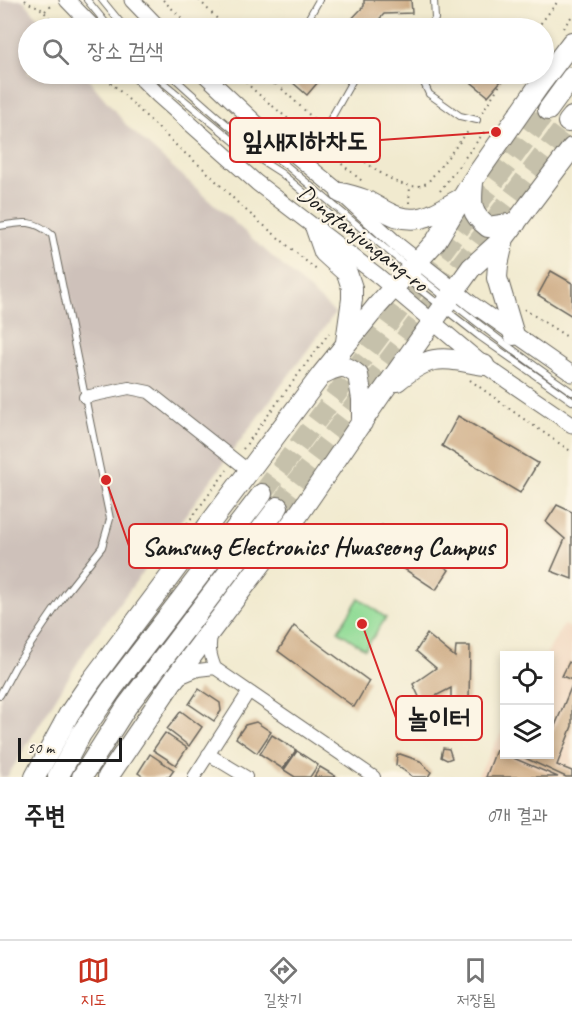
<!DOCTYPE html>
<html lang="ko">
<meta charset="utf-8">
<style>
:root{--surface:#fff;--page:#f6f6f6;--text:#222;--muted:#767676;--line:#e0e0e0;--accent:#c8321e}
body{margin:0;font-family:Caveat,"Poor Story",sans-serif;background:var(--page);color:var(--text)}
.controls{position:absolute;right:18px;bottom:18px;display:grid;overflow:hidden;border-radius:0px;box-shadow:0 3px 9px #0003}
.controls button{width:54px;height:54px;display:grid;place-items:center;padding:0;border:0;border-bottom:2px solid var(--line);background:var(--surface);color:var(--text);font:30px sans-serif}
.scale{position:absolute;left:18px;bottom:15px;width:104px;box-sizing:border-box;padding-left:6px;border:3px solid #1c1c1c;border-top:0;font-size:16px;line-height:21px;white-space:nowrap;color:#1c1c1c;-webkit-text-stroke:4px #fcf5e5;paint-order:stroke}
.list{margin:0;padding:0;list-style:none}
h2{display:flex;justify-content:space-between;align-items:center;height:78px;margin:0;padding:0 24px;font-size:26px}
h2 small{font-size:20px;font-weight:400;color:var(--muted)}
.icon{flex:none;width:33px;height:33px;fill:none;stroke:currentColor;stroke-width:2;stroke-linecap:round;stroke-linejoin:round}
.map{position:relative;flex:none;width:572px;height:777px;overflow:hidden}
.search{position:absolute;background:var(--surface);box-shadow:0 3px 9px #0003;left:18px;right:18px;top:18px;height:66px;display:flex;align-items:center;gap:15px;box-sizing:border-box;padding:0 21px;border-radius:33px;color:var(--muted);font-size:22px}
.sheet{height:162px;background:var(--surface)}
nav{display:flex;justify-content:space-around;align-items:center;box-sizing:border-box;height:84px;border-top:2px solid var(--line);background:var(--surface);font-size:16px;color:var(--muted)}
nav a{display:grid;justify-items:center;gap:3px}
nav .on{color:var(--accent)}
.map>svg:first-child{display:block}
.built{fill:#f1d5bd}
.industrial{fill:#cec1ba}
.green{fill:#91db96;stroke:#567c59;stroke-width:1.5}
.building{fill:#ceab84}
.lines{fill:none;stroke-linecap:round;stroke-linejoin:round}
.primary-tunnel{stroke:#c6c1ab;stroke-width:20;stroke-dasharray:20 10;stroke-linecap:butt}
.service-casing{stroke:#67645b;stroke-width:8}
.minor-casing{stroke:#67645b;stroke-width:14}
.tertiary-casing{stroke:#67645b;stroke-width:17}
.primary-casing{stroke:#67645b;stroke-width:22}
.path{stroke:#67645b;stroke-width:2;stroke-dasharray:1.5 4.5;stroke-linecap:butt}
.service{stroke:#fff;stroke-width:6}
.minor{stroke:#fff;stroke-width:12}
.tertiary{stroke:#fff;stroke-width:15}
.primary{stroke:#fff;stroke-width:20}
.labels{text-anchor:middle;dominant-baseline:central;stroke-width:4.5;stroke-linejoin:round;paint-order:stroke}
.street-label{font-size:24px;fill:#1c1c1c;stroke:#fcf5e5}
.leader{fill:none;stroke:#d62828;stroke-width:2}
.callout-dot{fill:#d62828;stroke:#fcf5e5;stroke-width:2}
.callout{fill:#fcf5e5;stroke:#d62828;stroke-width:2}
.callout-label{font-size:26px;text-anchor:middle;font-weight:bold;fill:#1c1c1c}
</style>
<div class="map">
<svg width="572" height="777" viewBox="0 0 572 777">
<rect width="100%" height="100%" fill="#fcf5e5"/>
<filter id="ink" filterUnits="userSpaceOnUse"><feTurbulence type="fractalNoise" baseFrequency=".0167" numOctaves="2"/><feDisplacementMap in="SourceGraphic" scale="12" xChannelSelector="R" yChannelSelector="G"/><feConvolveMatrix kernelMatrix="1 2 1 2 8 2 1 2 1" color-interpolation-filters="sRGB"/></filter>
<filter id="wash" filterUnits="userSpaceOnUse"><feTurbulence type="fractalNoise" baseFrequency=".008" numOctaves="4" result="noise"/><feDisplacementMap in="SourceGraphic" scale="24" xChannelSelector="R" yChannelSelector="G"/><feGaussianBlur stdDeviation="1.35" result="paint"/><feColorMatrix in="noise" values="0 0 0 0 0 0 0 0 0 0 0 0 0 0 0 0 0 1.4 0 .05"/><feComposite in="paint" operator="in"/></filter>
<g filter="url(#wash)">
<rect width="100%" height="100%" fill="#f1eacf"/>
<!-- built -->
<path class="built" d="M564,624L572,629V777H477L504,728V754H550V656L546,655Z"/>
<!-- industrial -->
<path class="industrial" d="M0,0H23L47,28H28V74H84L128,127L335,313L88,646L7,777H0Z"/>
<!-- green -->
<path class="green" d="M359,598L386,618L365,649L338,631Z"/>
<g id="blocks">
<!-- building -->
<path class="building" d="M364,0H411L412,13L384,14L371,28H348L345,26L364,6Z
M299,74H325L307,95L292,82Z
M461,74H493L501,81L488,96Z
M551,271L572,283V316L538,295Z
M458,416L538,463L520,493L442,446Z
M557,505L572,512V579L551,571L565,539L546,522Z
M382,525L449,570L436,590L368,545Z
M294,626L369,681L354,707L278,651Z
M427,634L455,657L456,646H470L469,700L451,701V688L422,703L413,684L436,668L416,651Z
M569,662L572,664V680L562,676Z
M572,685V726L557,765L572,771V777H566L525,758L527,754H550V738Z
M199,689L220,703L221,711L214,721L189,704Z
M181,711L202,727L189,746L167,729Z
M256,722L271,732L257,753L236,738L245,725Z
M165,733L187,748L176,765L153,750Z
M272,735L296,750L283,769L260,754Z
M443,748L449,749L452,758L447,760L441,757Z
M496,750L504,754L558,777H486Z
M297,751L318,765L310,777H295L284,770Z
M150,754L174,770L169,777H144L138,773Z
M400,754L420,761L431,772L428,777H413L396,765L397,755Z
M320,767L337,777H314Z"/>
</g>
</g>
<g filter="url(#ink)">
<use href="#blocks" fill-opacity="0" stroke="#67645b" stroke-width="1.5"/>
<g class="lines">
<!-- primary-tunnel -->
<path class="primary-tunnel" d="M262,494L548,110
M278,507L568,122"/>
<!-- service casing -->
<g class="service-casing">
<path id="service" d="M87,0L110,28
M102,0L125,28
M303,28L319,0
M429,28L435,19L434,0
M153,74L242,148L281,173L404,277L479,336L572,401
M170,74C195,97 221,121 249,142C261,151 275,156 287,166C380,244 471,323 572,392
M420,74L429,94L460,116L477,120
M275,81L279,74
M325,129L356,74
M0,226C22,222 34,219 52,235L110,519L102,547L65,594L15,667L0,695"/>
</g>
<!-- minor casing -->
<g class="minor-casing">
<path id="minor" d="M85,397L129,388L149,392L249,471
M212,633C208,646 210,655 215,668L374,777
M179,678L198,670L215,668
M208,754L246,777
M194,777L248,693"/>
</g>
<!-- tertiary casing -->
<g class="tertiary-casing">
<path id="tertiary" d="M67,0L94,28
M132,0L159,28
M137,74L159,96L257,183L377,275L484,365L572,425
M204,74L255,122L341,193L400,247L472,304L572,374"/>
</g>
<!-- primary casing -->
<g class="primary-casing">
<path id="primary" d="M548,110L572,77
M568,122L572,117
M473,183C471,204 470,214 488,227L516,223
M341,193C349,195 359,197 367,201C385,211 399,222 420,218C434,216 450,204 462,198
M316,229L324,252L347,273L352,288V299L346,342
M504,238L498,265L497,278L514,335
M322,374C338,366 344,363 358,375L362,399V423
M397,381C432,352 442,358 484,365
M35,777L69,714L92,680L322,374L377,306L436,241L473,180L538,87L572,42
M58,777L81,734L112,689L262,494
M82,777L127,706L278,507
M108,777L172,682L298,515L381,394L471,268L504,238L572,148"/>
</g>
<!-- path -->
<path class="path" d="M25,0L28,3L39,7L60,28
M163,0L192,28
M199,0L226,28
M45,11L54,4
M537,28L559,0
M563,28L572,16
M102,74L180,149L205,170L242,207L319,272
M237,74L256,92L362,181
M282,89L317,122
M482,112L507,74
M333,135C353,151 403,201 428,182L470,129
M440,191L485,131
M409,203L410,186
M524,309L572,340
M470,380L518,415L572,452
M243,449L329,333
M155,567L227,470"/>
<!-- service -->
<use href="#service" class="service"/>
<!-- minor -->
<use href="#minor" class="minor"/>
<!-- tertiary -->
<use href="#tertiary" class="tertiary"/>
<!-- primary -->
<use href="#primary" class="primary"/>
</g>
</g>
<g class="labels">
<!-- street labels -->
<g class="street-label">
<text transform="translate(363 238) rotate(38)">Dongtanjungang-ro</text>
</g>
</g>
<!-- callouts -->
<path class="leader" d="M496 132L380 140M106 480L129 546M362 624L396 718"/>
<g class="callout-dot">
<circle cx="496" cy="132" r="6"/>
<circle cx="106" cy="480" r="6"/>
<circle cx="362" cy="624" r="6"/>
</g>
<g class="callout">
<rect x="230" y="118" width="150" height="44" rx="6"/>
<rect x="129" y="524" width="378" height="44" rx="6"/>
<rect x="396" y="696" width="86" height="44" rx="6"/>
</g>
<g class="callout-label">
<text x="305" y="149">잎새지하차도</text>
<text x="318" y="555">Samsung Electronics Hwaseong Campus</text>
<text x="439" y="727">놀이터</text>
</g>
</svg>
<div class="controls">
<button><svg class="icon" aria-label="locate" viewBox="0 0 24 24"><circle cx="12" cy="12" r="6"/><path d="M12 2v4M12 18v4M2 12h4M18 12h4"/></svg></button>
<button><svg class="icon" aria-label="layers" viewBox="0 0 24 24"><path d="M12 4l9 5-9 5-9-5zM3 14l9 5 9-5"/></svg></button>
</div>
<div class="scale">50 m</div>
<div class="search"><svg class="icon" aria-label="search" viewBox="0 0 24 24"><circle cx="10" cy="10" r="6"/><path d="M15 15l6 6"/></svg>장소 검색</div>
</div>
<section class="sheet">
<h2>주변<small>0개 결과</small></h2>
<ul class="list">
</ul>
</section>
<nav>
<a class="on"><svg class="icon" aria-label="map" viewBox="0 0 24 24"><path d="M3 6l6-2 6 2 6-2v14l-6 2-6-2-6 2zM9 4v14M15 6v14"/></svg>지도</a>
<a><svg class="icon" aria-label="directions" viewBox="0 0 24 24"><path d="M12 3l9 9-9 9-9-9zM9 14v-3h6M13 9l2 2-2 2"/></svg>길찾기</a>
<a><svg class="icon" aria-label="saved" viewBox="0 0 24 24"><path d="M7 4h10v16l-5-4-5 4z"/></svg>저장됨</a>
</nav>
